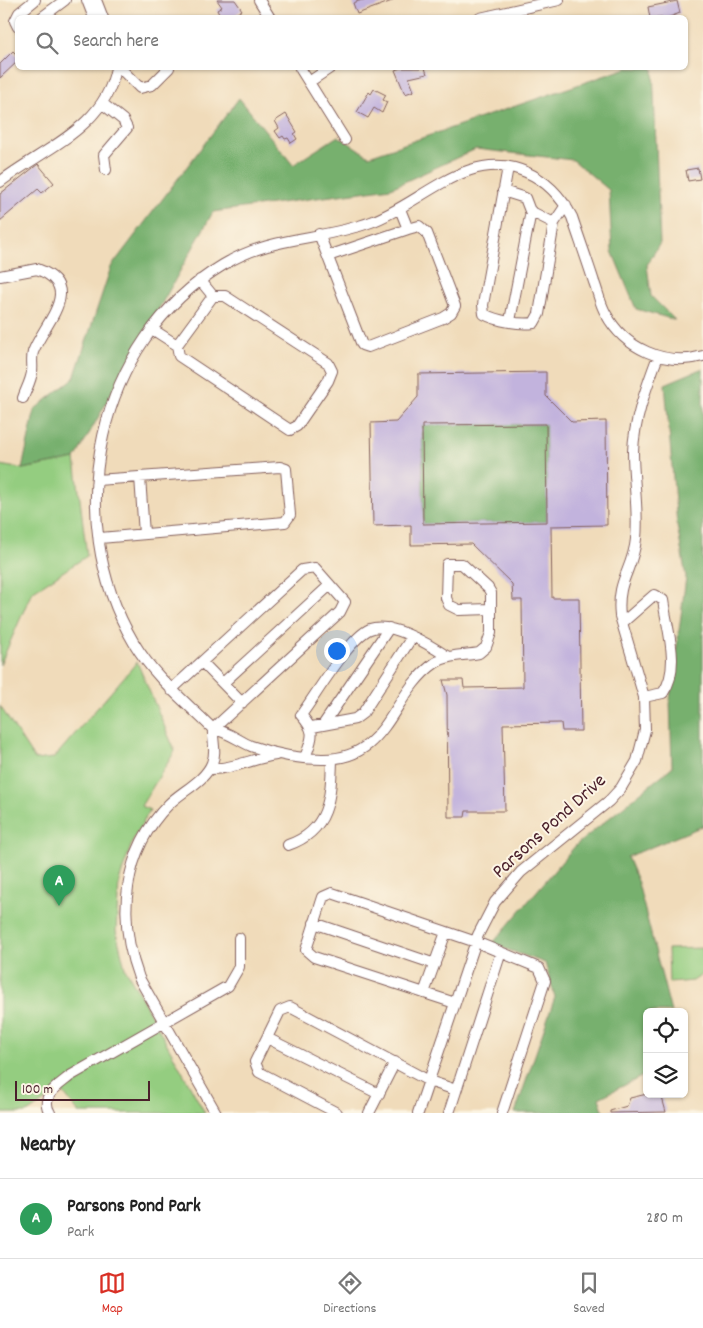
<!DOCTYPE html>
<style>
:root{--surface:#fff;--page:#f6f6f6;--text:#222;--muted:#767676;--line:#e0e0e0;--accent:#d93025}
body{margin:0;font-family:Dekko,sans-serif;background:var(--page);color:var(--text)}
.controls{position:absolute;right:15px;bottom:15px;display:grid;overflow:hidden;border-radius:8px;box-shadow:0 1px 4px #0004}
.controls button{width:45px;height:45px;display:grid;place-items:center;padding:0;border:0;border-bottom:1px solid var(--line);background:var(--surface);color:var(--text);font:25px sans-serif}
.scale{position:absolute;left:15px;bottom:12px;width:135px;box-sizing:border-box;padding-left:5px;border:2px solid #4a1f2b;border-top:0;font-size:14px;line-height:18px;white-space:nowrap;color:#4a1f2b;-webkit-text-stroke:4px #fcf5e5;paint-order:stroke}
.you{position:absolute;left:336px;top:650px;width:18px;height:18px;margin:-12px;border:4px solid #fff;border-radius:50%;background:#1a73e8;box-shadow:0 0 0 8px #1a73e833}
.badge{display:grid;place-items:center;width:32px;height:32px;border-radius:50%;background:var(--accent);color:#fff;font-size:16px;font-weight:700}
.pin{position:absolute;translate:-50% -41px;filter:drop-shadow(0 1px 2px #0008)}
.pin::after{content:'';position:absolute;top:26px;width:18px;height:15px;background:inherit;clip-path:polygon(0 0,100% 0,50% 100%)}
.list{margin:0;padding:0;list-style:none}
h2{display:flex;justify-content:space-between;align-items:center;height:65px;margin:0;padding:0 20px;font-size:21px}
h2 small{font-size:16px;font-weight:400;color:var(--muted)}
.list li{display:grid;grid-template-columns:32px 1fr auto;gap:15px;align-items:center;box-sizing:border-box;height:80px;padding:0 20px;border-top:1px solid var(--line)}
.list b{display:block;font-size:19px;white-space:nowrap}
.list p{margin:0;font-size:16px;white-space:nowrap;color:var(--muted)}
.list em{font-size:16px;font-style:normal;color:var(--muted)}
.icon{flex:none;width:28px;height:28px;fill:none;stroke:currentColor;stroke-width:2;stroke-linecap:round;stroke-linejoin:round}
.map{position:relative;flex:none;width:703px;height:1113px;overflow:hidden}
.search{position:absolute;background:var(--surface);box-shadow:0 1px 4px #0004;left:15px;right:15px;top:15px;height:55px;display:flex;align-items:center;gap:12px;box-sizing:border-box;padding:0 18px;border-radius:8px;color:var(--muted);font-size:19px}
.sheet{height:145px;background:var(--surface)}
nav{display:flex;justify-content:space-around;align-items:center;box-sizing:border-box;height:70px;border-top:1px solid var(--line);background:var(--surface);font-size:14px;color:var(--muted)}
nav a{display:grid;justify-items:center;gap:2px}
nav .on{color:var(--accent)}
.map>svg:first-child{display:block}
.green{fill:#94cd80;stroke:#6f7656}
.forest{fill:#77b06e;stroke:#60684c}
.building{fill:#c2b3dd;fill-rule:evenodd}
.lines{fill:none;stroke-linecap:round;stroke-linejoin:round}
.minor-casing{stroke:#84615d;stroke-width:12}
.minor{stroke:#fff;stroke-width:10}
.labels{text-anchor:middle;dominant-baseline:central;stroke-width:4;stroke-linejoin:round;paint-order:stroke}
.street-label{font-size:20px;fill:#4a1f2b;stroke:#fcf5e5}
</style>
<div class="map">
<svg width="703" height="1113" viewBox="0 0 703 1113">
<rect width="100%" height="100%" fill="#fcf5e5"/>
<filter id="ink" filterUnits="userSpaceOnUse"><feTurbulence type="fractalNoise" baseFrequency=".02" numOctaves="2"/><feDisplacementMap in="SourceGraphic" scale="10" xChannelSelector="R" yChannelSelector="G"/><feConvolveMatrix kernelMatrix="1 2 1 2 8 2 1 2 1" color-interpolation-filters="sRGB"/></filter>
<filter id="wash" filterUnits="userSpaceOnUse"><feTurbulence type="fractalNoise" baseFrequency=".0096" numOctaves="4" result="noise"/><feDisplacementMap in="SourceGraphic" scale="20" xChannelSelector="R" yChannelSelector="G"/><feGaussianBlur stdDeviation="1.12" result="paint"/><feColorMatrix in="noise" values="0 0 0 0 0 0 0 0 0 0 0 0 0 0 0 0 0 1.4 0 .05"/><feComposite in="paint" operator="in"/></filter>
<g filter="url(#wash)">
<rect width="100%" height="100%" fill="#f0dbba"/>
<!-- green -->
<path class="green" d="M75,459L87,556L32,592L0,665V465L23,469Z
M137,662L175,751L141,806L150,810L133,840L119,881L116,931L125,968L205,1113H79L61,1090L27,1113H0V706L35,760L54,758Z
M703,948V974L693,981L669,983L668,949Z"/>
<!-- forest -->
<path class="forest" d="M627,68H653L660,243L647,265L651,296L675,320L636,309L612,251L609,190L573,160L476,149L391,188L213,212L75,459L22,469L35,409L74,378L111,267L239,98L293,165L338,136L369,156Z
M703,368V826L627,857L638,883L671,1012H647V1074L599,1098L604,1113H515L555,997L545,963L492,944L576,845L672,767L670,699L686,577L677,525L665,384Z
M546,424L547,522L423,524L422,425Z"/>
<g id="blocks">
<!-- building -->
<path class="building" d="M217,0H235L242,10L230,18H221L217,10L222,7Z
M362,0H392V1L357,14L353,3Z
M677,1L680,13L667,18H650L648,7Z
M13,51L18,56V61L0,78V64Z
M401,68H425L427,74L409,78L414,91L405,94L395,70Z
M374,89L386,95L383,100L387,102L382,113L374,108L368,118L357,112L369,92L371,94Z
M286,114L297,132L294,134L297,139L291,143L288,138L285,139L283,136L280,138L275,131L279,128L275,121Z
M38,164L54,183L42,193L38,189L0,221V194Z
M698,168L700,179L688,181L686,170Z
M546,372V396L572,422L606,421L607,525L551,526L552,598H579L581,731H562L561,723L503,724L505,811H466L465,817H448L447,695L443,680H463L464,688L523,687L522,600H513L512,584L471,544L411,545V525L373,526L371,423L396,422L418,397V374ZM546,424L547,522L423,524L422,425Z
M647,1094H661L666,1112L610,1113V1111L627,1106L630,1098Z"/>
</g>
</g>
<g filter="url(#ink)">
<use href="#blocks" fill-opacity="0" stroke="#84615d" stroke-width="1"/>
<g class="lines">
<!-- minor casing -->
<g class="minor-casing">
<path id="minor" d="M87,0L94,18
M96,0L103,18
M259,0L270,18
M41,18L65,0
M480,18L559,0
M18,27L15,21L19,13L35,0
M120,68L140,88L152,85L169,68
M300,68L345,140
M309,82L330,68
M103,104L123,120L127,128L104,155L106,170
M508,167L483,305L484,314C497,321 520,325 534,323L539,314L554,223L566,205
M0,182C44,148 105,128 116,68
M503,191L525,198L530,211L554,223
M319,234L362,345L368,347L443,318L451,313L455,306L427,233L419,226L408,229L400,209
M328,256L408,229
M0,276L37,269C86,287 43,324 33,352C31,359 33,365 32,372C31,381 26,389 23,398
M200,280L213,296
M510,321L531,211
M152,329L177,345L179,356L290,430L297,426L328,381L332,371L328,363L225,296H213
M177,345L213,296
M140,477L144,534
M97,480L280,467L286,469L290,515L285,522L100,538
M622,623L654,595L663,600C667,629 681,667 663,693L644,697
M202,662L242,703
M223,683L330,585
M171,690L302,570L315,568L345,602L340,612L213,729
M323,725L389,628
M312,727L355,719L363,713L412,637
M213,729C227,731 239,741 251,746C274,754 298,759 322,759C390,760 390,694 435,663C449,654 464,656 479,653L486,647L491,633V593L488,588L462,564H447L446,598L449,605L459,610L490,609
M305,758C312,737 317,733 301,715C316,695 349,638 370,629C392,621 430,645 448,657
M209,769C231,770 254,758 276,755
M288,845C329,831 331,798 332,759
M314,923L435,964
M424,993L446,932
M455,1003L314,957L306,950L323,897L332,893L476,942L539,968L545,981L502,1113
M267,1038L379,1094
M50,1113C39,1096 59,1085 70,1076L228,986L239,967V938
M216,1113L139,978C117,919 122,851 169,804C182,791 205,781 212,763C217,751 212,741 213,729C185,701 155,678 134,643C60,518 96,341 223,265C272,235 320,241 371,222C421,204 468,147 526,172C547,181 561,196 572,217C579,238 587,260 594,282C598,292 600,304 606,314C624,348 665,367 703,356
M337,1113L259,1072L255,1062L280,1011L290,1007L429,1081L456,1090
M369,1113L395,1062
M418,1113L478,935L495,902L521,872L609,801L621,788L637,761L645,730L644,697L620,616C616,580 633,570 636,539C639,510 633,481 633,452C634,419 647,386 658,356
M449,1113L501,952"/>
</g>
<!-- minor -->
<use href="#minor" class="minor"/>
</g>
</g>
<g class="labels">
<!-- street labels -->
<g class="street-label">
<text transform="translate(550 827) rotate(-42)">Parsons Pond Drive</text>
</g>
</g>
</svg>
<div class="controls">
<button><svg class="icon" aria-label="locate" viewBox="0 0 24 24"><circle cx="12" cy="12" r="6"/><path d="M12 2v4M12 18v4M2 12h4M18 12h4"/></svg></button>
<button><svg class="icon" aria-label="layers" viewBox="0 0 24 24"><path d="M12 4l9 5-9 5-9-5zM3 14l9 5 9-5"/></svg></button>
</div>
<div class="scale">100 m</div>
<div class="you"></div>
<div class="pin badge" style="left:59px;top:906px;background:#2e9e5b">A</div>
<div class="search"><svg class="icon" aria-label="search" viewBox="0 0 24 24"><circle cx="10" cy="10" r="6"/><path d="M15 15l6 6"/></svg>Search here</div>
</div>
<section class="sheet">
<h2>Nearby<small></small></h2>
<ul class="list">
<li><span class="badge" style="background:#2e9e5b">A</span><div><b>Parsons Pond Park</b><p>Park</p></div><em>280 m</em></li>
</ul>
</section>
<nav>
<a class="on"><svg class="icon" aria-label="map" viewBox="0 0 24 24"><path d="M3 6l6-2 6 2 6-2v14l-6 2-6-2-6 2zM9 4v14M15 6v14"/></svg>Map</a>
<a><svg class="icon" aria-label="directions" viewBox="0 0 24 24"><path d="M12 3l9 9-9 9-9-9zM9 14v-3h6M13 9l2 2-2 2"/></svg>Directions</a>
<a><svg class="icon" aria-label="saved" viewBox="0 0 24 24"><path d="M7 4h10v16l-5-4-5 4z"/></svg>Saved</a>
</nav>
